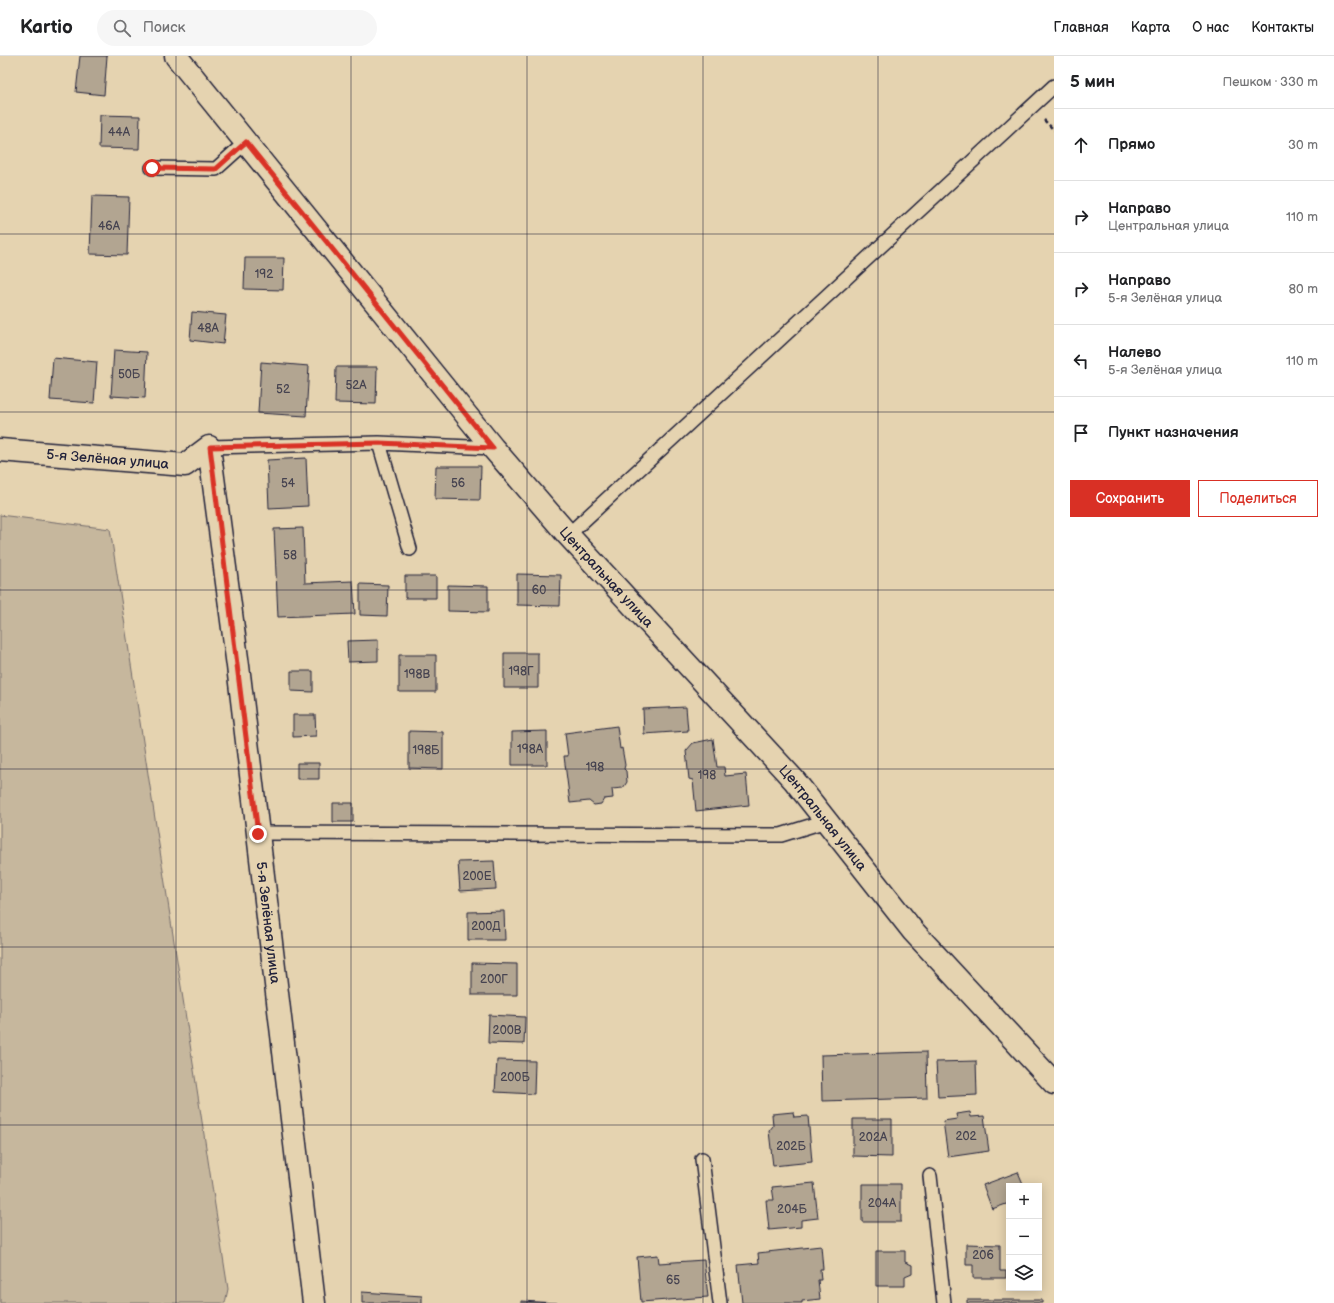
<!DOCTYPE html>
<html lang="ru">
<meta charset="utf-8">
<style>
:root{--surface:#fff;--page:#f6f6f6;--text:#202124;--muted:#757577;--line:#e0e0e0;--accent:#d93025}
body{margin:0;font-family:"Balsamiq Sans",sans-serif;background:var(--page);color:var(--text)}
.controls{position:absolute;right:12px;bottom:12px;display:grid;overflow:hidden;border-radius:0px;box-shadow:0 2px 10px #0003}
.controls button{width:36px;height:36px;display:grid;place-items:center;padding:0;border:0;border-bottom:1px solid var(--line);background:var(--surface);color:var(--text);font:20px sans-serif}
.stop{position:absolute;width:12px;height:12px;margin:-9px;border:3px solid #d93025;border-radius:50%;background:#fff}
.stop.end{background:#d93025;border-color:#fff;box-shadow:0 1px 4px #0008}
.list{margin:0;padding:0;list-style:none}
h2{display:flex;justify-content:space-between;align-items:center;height:52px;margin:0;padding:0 16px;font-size:17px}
h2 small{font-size:13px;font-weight:400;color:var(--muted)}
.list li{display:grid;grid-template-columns:26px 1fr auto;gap:12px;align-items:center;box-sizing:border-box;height:72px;padding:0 16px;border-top:1px solid var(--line)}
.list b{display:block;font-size:15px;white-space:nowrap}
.list p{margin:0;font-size:13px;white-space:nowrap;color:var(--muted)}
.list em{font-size:13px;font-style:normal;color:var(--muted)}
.actions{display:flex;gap:8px;padding:12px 16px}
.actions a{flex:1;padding:9px 0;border:1px solid var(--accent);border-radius:0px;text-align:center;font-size:14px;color:var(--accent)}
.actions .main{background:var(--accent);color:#fff}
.icon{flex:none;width:22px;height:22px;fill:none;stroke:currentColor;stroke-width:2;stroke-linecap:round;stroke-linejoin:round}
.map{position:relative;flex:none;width:1054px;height:1247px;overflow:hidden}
header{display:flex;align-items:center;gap:24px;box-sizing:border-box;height:56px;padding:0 20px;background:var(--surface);border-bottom:1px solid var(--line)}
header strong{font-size:19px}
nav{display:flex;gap:22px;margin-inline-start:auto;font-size:14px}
.search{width:280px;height:36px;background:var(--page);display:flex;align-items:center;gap:10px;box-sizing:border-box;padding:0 14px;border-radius:22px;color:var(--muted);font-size:15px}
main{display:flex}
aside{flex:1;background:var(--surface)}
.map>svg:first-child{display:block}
.green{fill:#c6b79d;stroke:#746c6c}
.building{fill:#b2a591;stroke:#22223b}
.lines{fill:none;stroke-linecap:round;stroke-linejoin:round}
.lane-casing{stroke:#22223b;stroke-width:16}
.street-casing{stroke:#22223b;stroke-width:25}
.secondary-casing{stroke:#22223b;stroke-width:25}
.path{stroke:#22223b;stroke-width:2.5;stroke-dasharray:4 3;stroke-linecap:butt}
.lane{stroke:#e5d3b0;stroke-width:13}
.street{stroke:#e5d3b0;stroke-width:22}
.secondary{stroke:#e5d3b0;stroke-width:22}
.route{stroke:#d93025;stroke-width:5}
.grid{fill:none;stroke:#22223b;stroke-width:1;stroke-opacity:0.55}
.labels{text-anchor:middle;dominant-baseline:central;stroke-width:4;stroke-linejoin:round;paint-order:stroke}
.number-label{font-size:12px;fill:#464350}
.street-label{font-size:14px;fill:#22223b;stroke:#e5d3b0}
</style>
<header>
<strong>Kartio</strong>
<div class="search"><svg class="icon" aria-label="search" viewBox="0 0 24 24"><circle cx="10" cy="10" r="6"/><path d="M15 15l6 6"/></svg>Поиск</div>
<nav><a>Главная</a><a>Карта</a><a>О нас</a><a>Контакты</a></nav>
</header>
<main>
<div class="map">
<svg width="1054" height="1247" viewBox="0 0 1054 1247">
<rect width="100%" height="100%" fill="#e5d3b0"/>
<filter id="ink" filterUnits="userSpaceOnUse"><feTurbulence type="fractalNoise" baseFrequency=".025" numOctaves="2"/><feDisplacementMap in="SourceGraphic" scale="8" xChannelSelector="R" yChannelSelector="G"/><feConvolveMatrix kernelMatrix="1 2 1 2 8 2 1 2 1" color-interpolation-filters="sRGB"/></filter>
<g filter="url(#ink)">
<!-- green -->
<path class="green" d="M0,459L110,473L228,1233L225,1247H0Z"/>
<!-- building -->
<path class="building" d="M80,0H107L104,39L76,36Z
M100,59L140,60L139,93L99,92Z
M92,140L129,141L127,199L90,198Z
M245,202H284L283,234L244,233Z
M192,256L226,259L223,288L190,284Z
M114,294L147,296L145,342L111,340Z
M53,302L97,306L94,347L50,344Z
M261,306L309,310L306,360L258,357Z
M336,311H377L376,348L335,347Z
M306,402L308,450L269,452L267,404Z
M436,410H481L480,444L435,443Z
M303,472L305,527L353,525L355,558L278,561L274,473Z
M517,518L561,519L560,550L517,549Z
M405,520H436V542H405Z
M360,528L388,529L387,560L360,559Z
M448,529L488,530V556L448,555Z
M378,584V605L348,606L347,585Z
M504,597H538V632H504Z
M399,599H436V636H399Z
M291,615H313V636L291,635Z
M686,651L688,675L644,678L643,653Z
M293,659H315L316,680L293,681Z
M617,670L620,693L622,692L625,709L624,713L626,715L627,726L623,732L612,733L613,742L604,743L601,748L594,749L589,745L570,747L564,700H568L565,677Z
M409,675L443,676V713L409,712Z
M547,675V709H512V676Z
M713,683L717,711H724L725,720L746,718L749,749L696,755L693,724L689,723L686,695L693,687Z
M297,707H319V723H297Z
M333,747H353V766H333Z
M494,805L496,833L460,835L458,806Z
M504,855L505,884H468V856Z
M472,907L517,908V939H472Z
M489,959L525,961L524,988L488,987Z
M926,996L927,1042L822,1045L821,999Z
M497,1004L535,1005L534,1038L495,1036Z
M976,1005L977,1039L938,1041L936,1006Z
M793,1056L794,1061L808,1060L812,1106L773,1110L769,1075L773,1070L772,1058Z
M970,1056L971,1061L984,1060L989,1095L948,1101L943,1065L957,1063L956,1058Z
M853,1063H892V1101L853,1100Z
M1018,1116L1024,1130H1009V1147L992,1153L983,1129Z
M814,1127L818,1162L801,1164V1171L769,1174L766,1144H774L772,1131Z
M862,1128H901V1166H862Z
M966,1188L1000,1189V1215H1006V1222H973V1209H966Z
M821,1190L823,1213H820L821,1224H818L820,1243L802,1245V1247H742L738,1209L759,1207L758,1197Z
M876,1195H905V1206L912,1209V1217L905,1220V1230H876Z
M658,1199L659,1207L704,1204L708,1241L641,1246L637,1201Z
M362,1236L422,1240V1247H362Z
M967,1244H1042V1247H967Z
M521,1245L557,1247H521Z"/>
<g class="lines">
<!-- lane casing -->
<g class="lane-casing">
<path id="lane" d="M152,112L216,113L246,86
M379,387L410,493
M209,391L379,387L493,392
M568,479L1054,30
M258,777L781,779L826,765
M702,1103L720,1247
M930,1120L944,1247"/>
</g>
<!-- street casing -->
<g class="street-casing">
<g id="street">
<path id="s1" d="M0,394L185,409L209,391L238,610L314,1247"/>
</g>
</g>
<!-- secondary casing -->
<g class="secondary-casing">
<g id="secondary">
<path id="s2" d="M176,0L493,392L568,479L794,724L913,875L1054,1027"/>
</g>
</g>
<!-- path -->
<path class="path" d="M1044,64L1054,74"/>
<!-- lane -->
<use href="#lane" class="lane"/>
<!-- street -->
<use href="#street" class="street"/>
<!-- secondary -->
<use href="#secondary" class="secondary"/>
</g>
</g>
<g class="lines" filter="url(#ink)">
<!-- route -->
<path class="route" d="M152,112L216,113L246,86L493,392L379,387L210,391L258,778"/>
</g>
<!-- grid -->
<path class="grid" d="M176,0V1247M351,0V1247M527,0V1247M703,0V1247M878,0V1247M0,178H1054M0,356H1054M0,534H1054M0,713H1054M0,891H1054M0,1069H1054"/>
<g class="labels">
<!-- number labels -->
<g class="number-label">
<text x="119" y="76">44А</text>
<text x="109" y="170">46А</text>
<text x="264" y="218">192</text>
<text x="208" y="272">48А</text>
<text x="129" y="318">50Б</text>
<text x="356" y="329">52А</text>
<text x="283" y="333">52</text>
<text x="288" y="427">54</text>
<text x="458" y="427">56</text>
<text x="290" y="499">58</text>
<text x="539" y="534">60</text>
<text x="521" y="615">198Г</text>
<text x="417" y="618">198В</text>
<text x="530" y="693">198А</text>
<text x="426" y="694">198Б</text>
<text x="595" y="711">198</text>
<text x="707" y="719">198</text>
<text x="477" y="820">200Е</text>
<text x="486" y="870">200Д</text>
<text x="494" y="923">200Г</text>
<text x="507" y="974">200В</text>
<text x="515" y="1021">200Б</text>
<text x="966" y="1080">202</text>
<text x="873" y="1081">202А</text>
<text x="791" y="1090">202Б</text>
<text x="882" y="1147">204А</text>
<text x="792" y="1153">204Б</text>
<text x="983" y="1199">206</text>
<text x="673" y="1224">65</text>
</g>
<!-- street labels -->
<g class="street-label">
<text stroke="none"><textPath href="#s1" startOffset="108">5-я Зелёная улица</textPath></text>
<text stroke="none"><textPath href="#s2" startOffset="676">Центральная улица</textPath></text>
<text stroke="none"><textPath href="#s2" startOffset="1000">Центральная улица</textPath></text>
<text stroke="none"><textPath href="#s1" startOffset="695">5-я Зелёная улица</textPath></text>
</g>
</g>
</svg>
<div class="controls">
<button>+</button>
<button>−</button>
<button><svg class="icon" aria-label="layers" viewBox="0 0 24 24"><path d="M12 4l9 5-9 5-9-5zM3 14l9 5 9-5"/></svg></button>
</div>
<div class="stop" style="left:152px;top:112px"></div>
<div class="stop end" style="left:258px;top:778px"></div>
</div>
<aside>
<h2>5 мин<small>Пешком · 330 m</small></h2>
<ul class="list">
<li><svg class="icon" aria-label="ahead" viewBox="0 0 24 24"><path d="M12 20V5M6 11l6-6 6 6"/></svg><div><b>Прямо</b></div><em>30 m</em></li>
<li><svg class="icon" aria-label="right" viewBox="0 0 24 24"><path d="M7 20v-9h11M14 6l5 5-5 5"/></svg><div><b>Направо</b><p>Центральная улица</p></div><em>110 m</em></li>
<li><svg class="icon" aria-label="right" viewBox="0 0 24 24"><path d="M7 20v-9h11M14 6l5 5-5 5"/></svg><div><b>Направо</b><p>5-я Зелёная улица</p></div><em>80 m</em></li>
<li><svg class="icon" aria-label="left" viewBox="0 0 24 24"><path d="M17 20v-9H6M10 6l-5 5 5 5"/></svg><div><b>Налево</b><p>5-я Зелёная улица</p></div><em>110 m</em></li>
<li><svg class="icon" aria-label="arrive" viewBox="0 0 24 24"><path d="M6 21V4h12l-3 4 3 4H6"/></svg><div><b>Пункт назначения</b></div></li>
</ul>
<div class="actions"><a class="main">Сохранить</a><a>Поделиться</a></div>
</aside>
</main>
